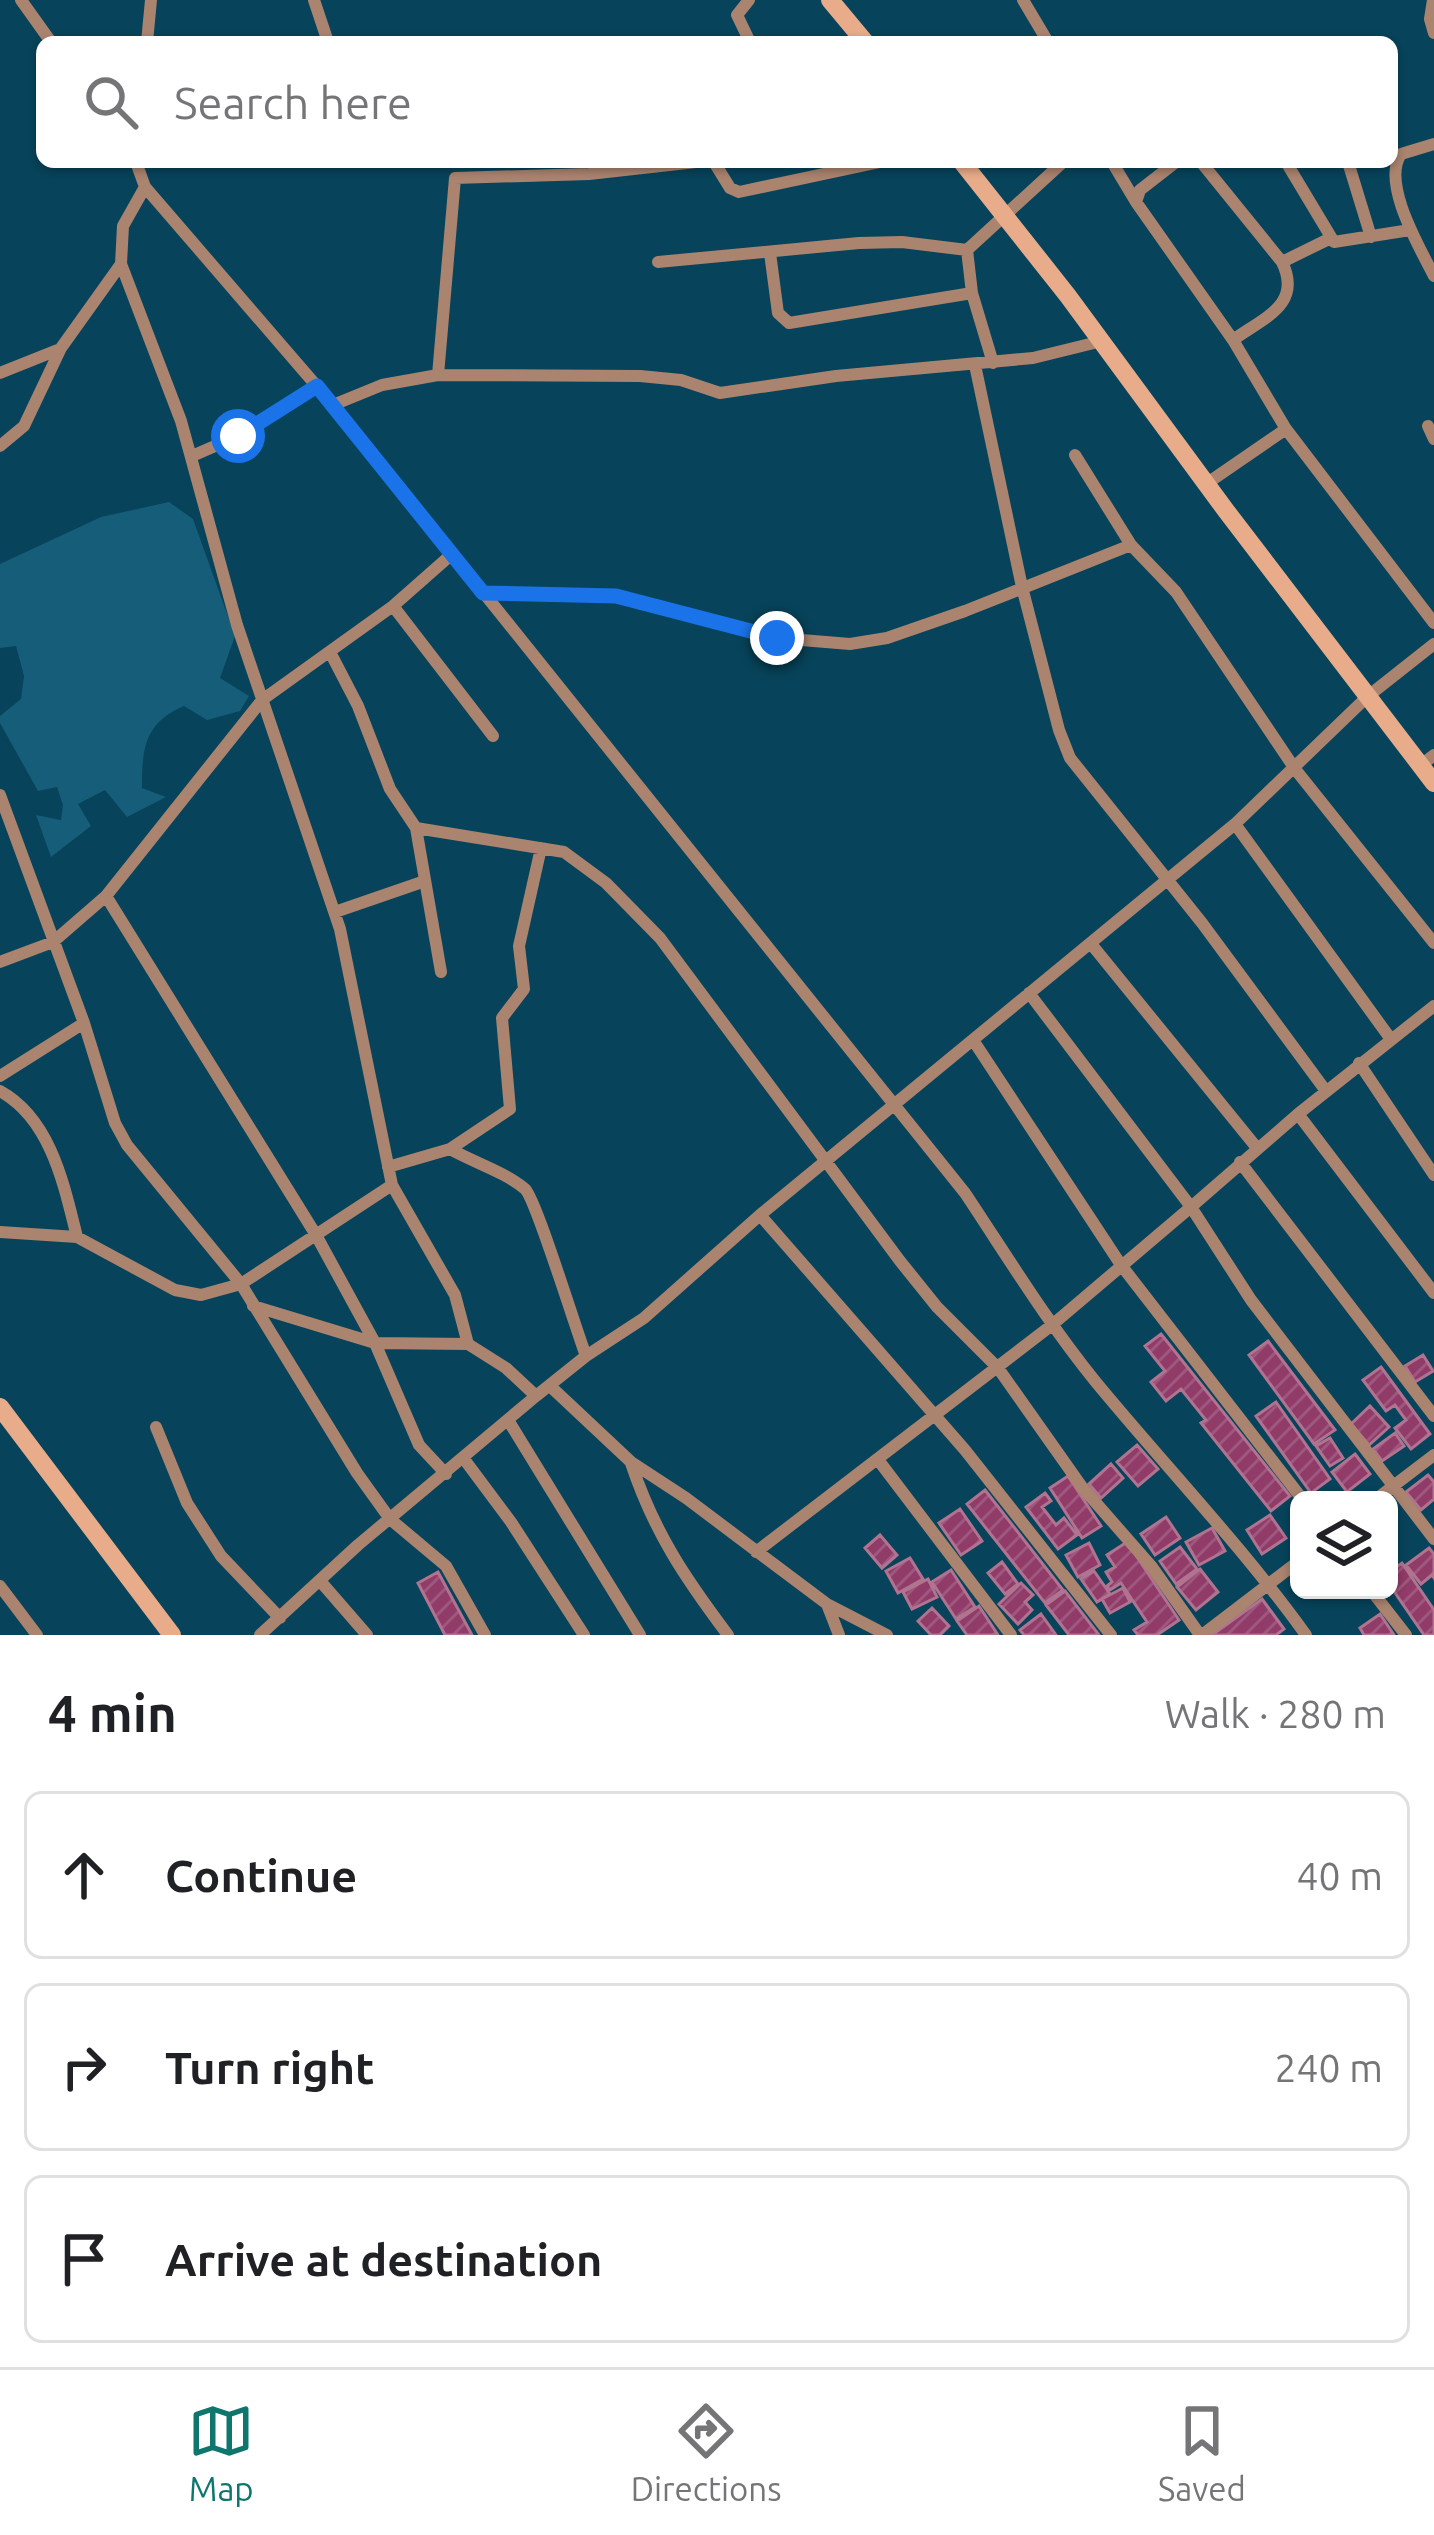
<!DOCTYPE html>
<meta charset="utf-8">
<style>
:root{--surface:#fff;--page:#f6f6f6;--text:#202124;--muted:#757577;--line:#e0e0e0;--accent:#0f766e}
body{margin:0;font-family:Ubuntu,sans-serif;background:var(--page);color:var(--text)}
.controls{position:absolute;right:36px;bottom:36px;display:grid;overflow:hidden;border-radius:18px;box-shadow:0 3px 9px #0004}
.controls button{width:108px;height:108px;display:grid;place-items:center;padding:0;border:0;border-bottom:3px solid var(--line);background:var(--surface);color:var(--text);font:60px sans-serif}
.stop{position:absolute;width:36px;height:36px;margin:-27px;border:9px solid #1a73e8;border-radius:50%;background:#fff}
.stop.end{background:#1a73e8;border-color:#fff;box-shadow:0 3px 12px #0008}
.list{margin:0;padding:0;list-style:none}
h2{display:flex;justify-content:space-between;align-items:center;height:156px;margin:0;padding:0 48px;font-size:51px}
h2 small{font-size:39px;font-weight:400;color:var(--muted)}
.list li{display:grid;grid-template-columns:78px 1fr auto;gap:36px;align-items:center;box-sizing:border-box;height:168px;margin:0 24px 24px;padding:0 24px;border:3px solid var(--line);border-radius:18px}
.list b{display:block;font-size:45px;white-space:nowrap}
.list em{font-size:39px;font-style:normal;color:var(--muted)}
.icon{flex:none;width:66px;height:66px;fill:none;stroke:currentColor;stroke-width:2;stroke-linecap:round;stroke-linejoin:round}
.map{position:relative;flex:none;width:1434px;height:1635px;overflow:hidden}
.search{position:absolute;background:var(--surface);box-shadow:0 3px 9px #0004;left:36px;right:36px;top:36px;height:132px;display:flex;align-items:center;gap:30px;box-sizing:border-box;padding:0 42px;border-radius:18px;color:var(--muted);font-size:45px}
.sheet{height:732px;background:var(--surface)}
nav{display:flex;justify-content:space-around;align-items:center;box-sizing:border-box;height:168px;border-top:3px solid var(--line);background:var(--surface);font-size:33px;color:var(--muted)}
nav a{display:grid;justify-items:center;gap:6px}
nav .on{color:var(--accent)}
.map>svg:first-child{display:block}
.grass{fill:#155d79}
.building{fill:url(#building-hatch);stroke:#b07390;stroke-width:3}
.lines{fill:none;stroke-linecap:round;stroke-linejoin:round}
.street{stroke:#ab846f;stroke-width:12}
.secondary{stroke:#e9ac8a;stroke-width:18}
.route{stroke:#1a73e8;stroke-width:15}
</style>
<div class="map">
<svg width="1434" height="1635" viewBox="0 0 1434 1635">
<defs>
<pattern id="building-hatch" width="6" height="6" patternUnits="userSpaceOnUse" patternTransform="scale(3)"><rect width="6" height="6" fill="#903b68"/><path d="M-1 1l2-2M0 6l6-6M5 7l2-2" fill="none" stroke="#9e577e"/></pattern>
</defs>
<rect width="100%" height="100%" fill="#07435a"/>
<!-- grass -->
<path class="grass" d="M169,502L193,519L235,636L220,678L249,696L240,711L207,720L184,706C144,723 142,749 142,788L166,797L127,817L105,790L78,804L91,826L51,857L36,815L61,820L63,805L57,787L38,791L0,723V716L21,699L24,676L16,646L0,648V564L101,517Z"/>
<!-- building -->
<path class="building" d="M1161,1334L1290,1496L1271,1511L1201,1423L1206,1420L1181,1389L1166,1401L1151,1382L1165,1371L1145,1346Z
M1268,1341L1335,1430L1314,1444L1249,1355Z
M1423,1355L1433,1371L1415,1382L1405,1366Z
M1381,1367L1430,1434L1411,1449L1395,1428L1406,1420L1395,1405L1386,1411L1363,1380Z
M1276,1402L1330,1479L1311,1493L1256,1416Z
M1370,1406L1389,1427L1369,1445L1351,1424Z
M1395,1433L1404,1446L1382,1461L1373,1449Z
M1330,1438L1343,1458L1330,1466L1316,1446Z
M1137,1445L1158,1469L1138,1486L1117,1462Z
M1355,1454L1370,1474L1347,1492L1332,1472Z
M1111,1464L1123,1478L1101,1498L1089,1484Z
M1428,1475L1434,1482V1499L1421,1510L1406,1492Z
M1068,1476L1101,1526L1082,1538L1050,1488Z
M985,1490L1063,1590L1045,1603L967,1504Z
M1045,1493L1051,1501L1042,1507L1056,1525L1064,1518L1077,1535L1058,1549L1026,1507Z
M960,1509L982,1541L961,1555L939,1523Z
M1270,1515L1286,1538L1262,1554L1247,1530Z
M1166,1517L1180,1538L1155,1555L1141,1534Z
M1212,1528L1225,1551L1199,1565L1186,1542Z
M880,1535L897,1555L882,1568L865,1548Z
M1127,1542L1179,1620L1157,1635H1138L1134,1630L1147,1622L1121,1583L1110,1590L1107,1586L1112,1582L1106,1572L1115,1567L1107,1555Z
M1089,1543L1100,1565L1078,1577L1066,1555Z
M1180,1547L1197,1569L1176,1584L1160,1561Z
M1429,1548L1434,1554V1578L1432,1575L1421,1584L1406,1565Z
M910,1558L923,1579L898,1593L886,1571Z
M1002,1562L1018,1584L1005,1594L988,1573Z
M1402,1563L1434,1610V1635H1424L1389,1584V1572Z
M1200,1569L1218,1592L1196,1610L1177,1587Z
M951,1570L975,1607L956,1619L932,1582Z
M1094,1571L1110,1594L1097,1602L1081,1579Z
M438,1572L472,1635H445L418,1583Z
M928,1579L937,1597L912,1609L903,1592Z
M1021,1583L1033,1595L1025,1602L1032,1610L1018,1624L999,1604Z
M1123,1588L1130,1602L1110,1613L1102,1599Z
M1065,1591L1099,1635H1069L1046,1605Z
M1262,1599L1284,1629L1276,1635H1212Z
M979,1606L998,1635H967L957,1621Z
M932,1608L949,1626L940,1635H931L918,1621Z
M1041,1614L1056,1635H1024L1020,1630Z
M1380,1614L1394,1635H1364L1360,1628Z"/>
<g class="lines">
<!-- street -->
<path class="street" d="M21,0L51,42
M314,0L328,42
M749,0L737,15L750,42
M1023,0L1048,42
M1433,0L1430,19L1434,33
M147,42L151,0
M1434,144L1401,154C1381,183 1420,248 1434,276
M136,162L145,187L333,405L965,1193C1007,1256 1047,1322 1095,1381C1165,1466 1242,1546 1306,1635
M714,162L730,188L739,192L880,162
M1112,162L1136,202
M1176,162L1140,190L1136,202L1233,340L1286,429
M1201,162L1282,262C1303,305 1263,318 1233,340
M1286,162L1334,242L1410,230
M1348,162L1371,237
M145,187L123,226L121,264L181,421L237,625L340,929L392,1185L455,1295L468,1344
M770,253L778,313L789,323L972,293
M658,262L859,243L902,242L967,250
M1282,262L1331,238
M993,363L972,293L967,250L1063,162
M975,365L1022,587L1059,730L1070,758L1202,923L1326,1091
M0,373L60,349
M438,375L455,178L589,174L696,162
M333,405L382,385L438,375L640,376L681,380L720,393L836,376L1033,358L1102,341
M1428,426L1434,439
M0,446L24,426L61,348L121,264
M1075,455L1131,545L1176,592L1295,769L1434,943
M192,456L238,436L317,386
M1206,484L1286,429L1434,623
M483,593L616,596L777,638L850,644L887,638L965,611L1131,545
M393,606L493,736
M330,652L358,706L390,789L416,828L441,972
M1420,766L1434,755
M0,795L84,1023L115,1123L127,1145L241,1284L357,1473L390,1519L446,1566L485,1635
M1235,824L1390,1038
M416,828L564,852L606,883L660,938L900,1261L937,1307L998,1368L1082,1487L1152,1567L1200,1635
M106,896L316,1235L375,1343L419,1445L446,1474
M335,912L425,881
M1092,945L1257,1148
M0,962L53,942L106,896L262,700L393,606L452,554
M1434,1006L1298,1114L1191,1207L1251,1300L1434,1539
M973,1040L1121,1265L1303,1500
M1359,1063L1434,1175
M0,1076L84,1023
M0,1091C51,1119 64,1185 77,1237
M1298,1114L1434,1293
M450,1149L510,1109L502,1018L524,989L519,946L541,848
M1240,1162L1434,1416
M388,1167L450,1149C473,1162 505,1172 525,1189C536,1199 576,1330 586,1356
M760,1215L965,1450L1111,1635
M0,1232L77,1237L175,1290L201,1295L241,1284L392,1185
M253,1306L375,1343L468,1344L506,1368L536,1396
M550,1386L631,1462L686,1498L827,1604L887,1635
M508,1420L640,1635
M156,1427L187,1503L221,1556L280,1618
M464,1459L511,1522L584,1635
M879,1461L1011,1635
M631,1463C654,1532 685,1578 728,1635
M1375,1500L1434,1455
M756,1552L1052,1325L1191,1207L1029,993
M321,1582L367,1635
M0,1586L37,1635
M1371,1590L1406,1635
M827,1604L839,1635
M260,1635L358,1545L536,1396L586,1356L644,1318L760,1215L1235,824L1367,697L1434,644
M1202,1635L1299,1561"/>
<!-- secondary -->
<path class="secondary" d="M830,0L865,42
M962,162L1068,296L1227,512L1434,783
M0,1407L172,1635"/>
</g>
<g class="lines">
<!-- route -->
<path class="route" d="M238,436L317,386L483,593L616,596L777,638"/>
</g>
</svg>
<div class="controls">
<button><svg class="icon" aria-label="layers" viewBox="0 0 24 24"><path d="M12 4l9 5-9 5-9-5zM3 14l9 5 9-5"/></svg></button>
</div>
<div class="stop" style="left:238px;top:436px"></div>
<div class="stop end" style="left:777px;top:638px"></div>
<div class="search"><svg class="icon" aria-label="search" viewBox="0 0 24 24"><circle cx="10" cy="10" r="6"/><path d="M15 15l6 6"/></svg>Search here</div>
</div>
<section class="sheet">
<h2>4 min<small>Walk · 280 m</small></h2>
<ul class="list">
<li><svg class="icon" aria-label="ahead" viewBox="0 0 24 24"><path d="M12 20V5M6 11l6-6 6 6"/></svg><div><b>Continue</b></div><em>40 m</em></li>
<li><svg class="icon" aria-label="right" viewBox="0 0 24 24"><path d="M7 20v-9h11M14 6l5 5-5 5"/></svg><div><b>Turn right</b></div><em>240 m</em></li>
<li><svg class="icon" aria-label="arrive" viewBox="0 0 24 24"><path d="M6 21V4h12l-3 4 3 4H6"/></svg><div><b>Arrive at destination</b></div></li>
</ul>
</section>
<nav>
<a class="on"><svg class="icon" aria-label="map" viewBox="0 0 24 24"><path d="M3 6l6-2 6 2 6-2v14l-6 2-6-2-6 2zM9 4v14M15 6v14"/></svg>Map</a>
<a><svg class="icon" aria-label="directions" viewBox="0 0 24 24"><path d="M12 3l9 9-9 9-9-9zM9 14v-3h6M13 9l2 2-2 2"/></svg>Directions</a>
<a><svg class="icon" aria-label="saved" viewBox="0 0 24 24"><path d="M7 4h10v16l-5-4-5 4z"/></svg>Saved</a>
</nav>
